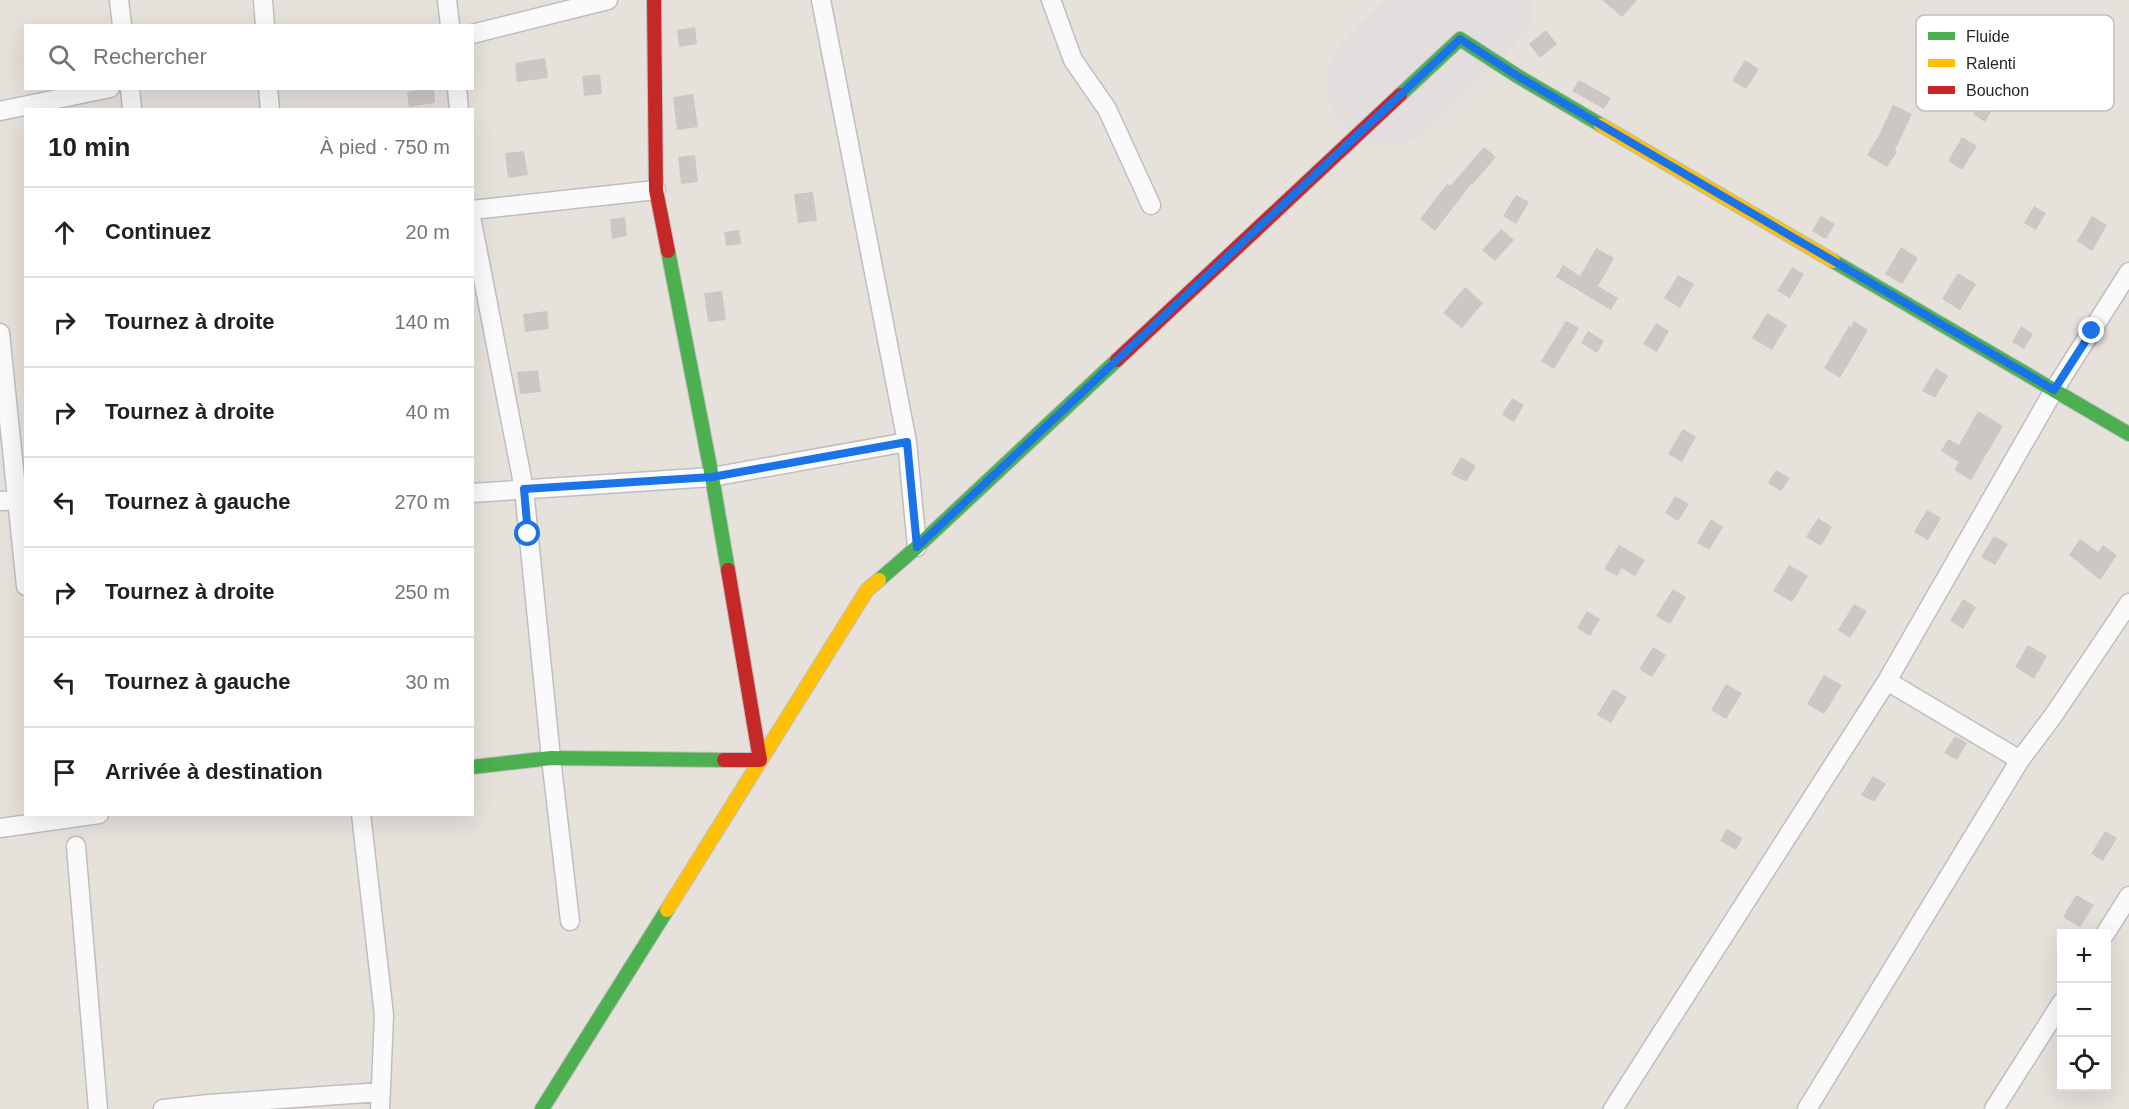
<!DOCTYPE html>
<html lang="fr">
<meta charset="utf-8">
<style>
:root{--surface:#fff;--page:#f6f6f6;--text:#202124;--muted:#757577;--line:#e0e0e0}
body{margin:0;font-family:Arial,sans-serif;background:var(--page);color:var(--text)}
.controls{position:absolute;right:18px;bottom:18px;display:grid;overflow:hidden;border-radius:0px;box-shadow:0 6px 24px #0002}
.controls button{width:54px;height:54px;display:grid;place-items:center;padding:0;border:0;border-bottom:2px solid var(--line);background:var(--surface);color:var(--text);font:30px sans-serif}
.stop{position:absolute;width:18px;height:18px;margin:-14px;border:4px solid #1a73e8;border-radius:50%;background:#fff}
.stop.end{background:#1a73e8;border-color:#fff;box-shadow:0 2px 6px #0008}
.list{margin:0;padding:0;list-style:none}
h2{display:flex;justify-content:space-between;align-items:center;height:78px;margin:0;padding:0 24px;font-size:26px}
h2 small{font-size:20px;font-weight:400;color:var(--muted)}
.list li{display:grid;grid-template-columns:39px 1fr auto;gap:18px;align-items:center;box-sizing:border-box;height:90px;padding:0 24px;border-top:2px solid var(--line)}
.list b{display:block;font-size:22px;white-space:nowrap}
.list em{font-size:20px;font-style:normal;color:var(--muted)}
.icon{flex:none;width:33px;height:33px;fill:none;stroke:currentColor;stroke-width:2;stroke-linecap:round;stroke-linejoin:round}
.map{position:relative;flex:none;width:2129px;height:1109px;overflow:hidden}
.search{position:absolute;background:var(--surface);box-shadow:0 6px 24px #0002;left:24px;top:24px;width:450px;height:66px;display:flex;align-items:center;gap:15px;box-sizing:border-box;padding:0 21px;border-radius:0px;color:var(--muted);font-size:22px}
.panel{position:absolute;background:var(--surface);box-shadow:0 6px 24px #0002;left:24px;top:108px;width:450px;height:708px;border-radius:0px}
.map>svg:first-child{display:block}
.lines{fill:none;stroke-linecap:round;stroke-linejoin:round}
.runway{stroke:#e2dedd;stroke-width:123}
.building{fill:#ccc7c3}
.street-casing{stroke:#bfbebf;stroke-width:21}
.fast-casing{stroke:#bfbebf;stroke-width:16}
.slow-casing{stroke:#bfbebf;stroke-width:16}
.jam-casing{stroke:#bfbebf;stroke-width:16}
.street{stroke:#fbfafa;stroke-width:18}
.fast{stroke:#4caf50;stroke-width:14}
.slow{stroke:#ffc107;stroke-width:14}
.jam{stroke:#c62828;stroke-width:14}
.route{stroke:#1a73e8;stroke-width:8}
.key{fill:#fff;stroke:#bebebe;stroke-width:1.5}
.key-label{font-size:16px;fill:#272727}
</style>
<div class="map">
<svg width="2129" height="1109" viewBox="0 0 2129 1109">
<rect width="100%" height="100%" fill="#e7e1dc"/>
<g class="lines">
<!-- runway -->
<path class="runway" d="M1388,83L1472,0"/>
</g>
<!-- building -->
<path class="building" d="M1602,0H1637L1622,17Z
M695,27L697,44L679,47L677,30Z
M1546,30L1557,44L1540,58L1529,44Z
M545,58L548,78L517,82L515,63Z
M1745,60L1759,69L1746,89L1732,81Z
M600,74L602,94L584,96L582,76Z
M1579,80L1611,98L1604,109L1572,91Z
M434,88L435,103L409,107L407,92Z
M1987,91L1999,98L1985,122L1973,114Z
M693,94L698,127L677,130L673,97Z
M1893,105L1912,114L1895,150L1897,152L1887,167L1867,155L1879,135Z
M1962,137L1977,146L1962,170L1948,161Z
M1484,147L1496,157L1472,185L1471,184L1435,231L1420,219L1447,184L1450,186Z
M524,151L528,175L508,178L505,153Z
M695,155L698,182L681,184L678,157Z
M813,192L817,221L798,223L794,194Z
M1516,195L1529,202L1516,224L1503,216Z
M2034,206L2046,213L2036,230L2024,223Z
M1821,216L1835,224L1826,239L1812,231Z
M2092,216L2107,225L2092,251L2077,241Z
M625,217L627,236L612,239L610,219Z
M1501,229L1514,240L1495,261L1482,250Z
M739,230L741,244L726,246L724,232Z
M1901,247L1918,258L1902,284L1885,274Z
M1596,248L1614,258L1598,286L1618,298L1611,310L1556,277L1563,265L1580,276Z
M1792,267L1804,274L1790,298L1777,291Z
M1958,273L1976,284L1960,310L1942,299Z
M1678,275L1694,284L1680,308L1664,298Z
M1465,287L1483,303L1462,328L1443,313Z
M722,291L726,320L708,322L704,293Z
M547,311L549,329L525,332L523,314Z
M1767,313L1787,325L1772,350L1752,338Z
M1566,321L1579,328L1554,369L1541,361Z
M1854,321L1868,330L1840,378L1824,368L1849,326L1851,327Z
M1656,323L1669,331L1657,352L1643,344Z
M2021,326L2033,334L2024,349L2012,342Z
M1588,331L1604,341L1597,353L1581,343Z
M1936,368L1948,376L1935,398L1922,391Z
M538,370L541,392L520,394L517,372Z
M1512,398L1524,405L1514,422L1502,415Z
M1978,411L2003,426L1971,480L1954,470L1959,462L1941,451L1948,439L1959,445Z
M1683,429L1696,437L1682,462L1668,454Z
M1461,457L1476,466L1466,482L1451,474Z
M1776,470L1790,478L1781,491L1768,483Z
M1675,496L1689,504L1678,521L1665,513Z
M1927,510L1941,518L1928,540L1914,532Z
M1818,518L1832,527L1821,546L1806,537Z
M1711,519L1723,527L1709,550L1697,543Z
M1994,536L2008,544L1995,565L1981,557Z
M2080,539L2098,552L2103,545L2117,555L2100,580L2069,555Z
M1619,545L1645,560L1635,576L1622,568L1617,576L1604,569Z
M1789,565L1808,576L1792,602L1773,591Z
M1673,589L1686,597L1670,624L1656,616Z
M1963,599L1976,607L1963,629L1950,621Z
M1854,604L1867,611L1850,638L1838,630Z
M1587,611L1600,619L1590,636L1577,628Z
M2028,645L2047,656L2034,679L2015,667Z
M1653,647L1666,655L1652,677L1639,669Z
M1824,675L1842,685L1824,714L1807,704Z
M1726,684L1742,693L1726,719L1711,710Z
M1613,689L1627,697L1611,723L1597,715Z
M1955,736L1967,743L1957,760L1944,753Z
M1873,776L1886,784L1874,802L1861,795Z
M1727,829L1743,838L1736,850L1720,841Z
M2105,831L2117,838L2103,861L2091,854Z
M2076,895L2094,905L2080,927L2063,917Z"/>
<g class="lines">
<!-- street casing -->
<g class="street-casing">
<path id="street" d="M119,0L122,26
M263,0L265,26
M447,0L450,26
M821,0L907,442
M1051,0L1073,60L1107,109L1151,205
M472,34L608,0
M130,88L132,110
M268,88L270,110
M457,88L459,110
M0,111L110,88
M472,210L656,190
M472,222L524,489L551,758L570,921
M0,333L26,586
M472,493L712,477L907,442L917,547
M0,501L26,500
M1887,681L2020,760
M361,814L384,1015L380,1109
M0,828L99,814
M76,846L98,1109
M2105,934L2129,896
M163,1109L209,1104L381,1092
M1613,1109L1887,681L2054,390L2129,272
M1807,1109L2020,760L2053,716L2129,603
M1994,1109L2062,1002"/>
</g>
<!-- fast casing -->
<g class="fast-casing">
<path id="fast" d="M1400,95L1460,39L1519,77L1601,125
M668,251L712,477L728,570
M1833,261L2129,434
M879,580L917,547L1117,360
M472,767L551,758L724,760
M542,1109L667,910"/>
</g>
<!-- slow casing -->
<g class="slow-casing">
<path id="slow" d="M1601,125L1833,261
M667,910L867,590L879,580"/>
</g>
<!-- jam casing -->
<g class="jam-casing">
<path id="jam" d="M654,0L656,190L668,251
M1117,360L1400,95
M724,760H760L728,570"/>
</g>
<!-- street -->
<use href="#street" class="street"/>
<!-- fast -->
<use href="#fast" class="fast"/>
<!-- slow -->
<use href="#slow" class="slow"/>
<!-- jam -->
<use href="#jam" class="jam"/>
</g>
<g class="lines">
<!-- route -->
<path class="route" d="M528,534L524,489L712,477L907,442L917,547L1460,39L1519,77L2054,390L2092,331"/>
</g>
<!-- legend -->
<rect x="1916" y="15" width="198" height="96" rx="9" class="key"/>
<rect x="1928" y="32" width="27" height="8" fill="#4caf50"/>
<rect x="1928" y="59" width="27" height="8" fill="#ffc107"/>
<rect x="1928" y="86" width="27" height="8" fill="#c62828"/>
<g class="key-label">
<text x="1966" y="42">Fluide</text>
<text x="1966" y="69">Ralenti</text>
<text x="1966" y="96">Bouchon</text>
</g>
</svg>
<div class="controls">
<button>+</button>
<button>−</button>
<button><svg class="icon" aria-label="locate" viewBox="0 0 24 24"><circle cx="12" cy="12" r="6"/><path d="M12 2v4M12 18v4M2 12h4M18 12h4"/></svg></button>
</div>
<div class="stop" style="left:528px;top:534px"></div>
<div class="stop end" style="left:2092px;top:331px"></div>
<div class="search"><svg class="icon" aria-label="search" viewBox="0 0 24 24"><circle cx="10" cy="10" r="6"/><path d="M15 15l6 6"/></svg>Rechercher</div>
<section class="panel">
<h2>10 min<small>À pied · 750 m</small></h2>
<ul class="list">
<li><svg class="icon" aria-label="ahead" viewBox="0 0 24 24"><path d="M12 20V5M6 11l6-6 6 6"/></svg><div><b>Continuez</b></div><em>20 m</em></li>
<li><svg class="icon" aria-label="right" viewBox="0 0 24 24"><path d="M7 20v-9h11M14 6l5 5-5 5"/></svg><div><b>Tournez à droite</b></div><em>140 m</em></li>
<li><svg class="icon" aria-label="right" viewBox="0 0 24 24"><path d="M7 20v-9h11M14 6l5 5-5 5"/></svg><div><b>Tournez à droite</b></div><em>40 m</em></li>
<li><svg class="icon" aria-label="left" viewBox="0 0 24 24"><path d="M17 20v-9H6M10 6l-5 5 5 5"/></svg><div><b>Tournez à gauche</b></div><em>270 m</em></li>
<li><svg class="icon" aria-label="right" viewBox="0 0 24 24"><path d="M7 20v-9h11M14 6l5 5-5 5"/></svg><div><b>Tournez à droite</b></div><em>250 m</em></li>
<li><svg class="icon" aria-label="left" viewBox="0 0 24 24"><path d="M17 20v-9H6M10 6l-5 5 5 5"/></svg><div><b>Tournez à gauche</b></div><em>30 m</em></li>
<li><svg class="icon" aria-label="arrive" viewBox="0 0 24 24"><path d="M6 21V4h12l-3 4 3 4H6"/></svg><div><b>Arrivée à destination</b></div></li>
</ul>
</section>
</div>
